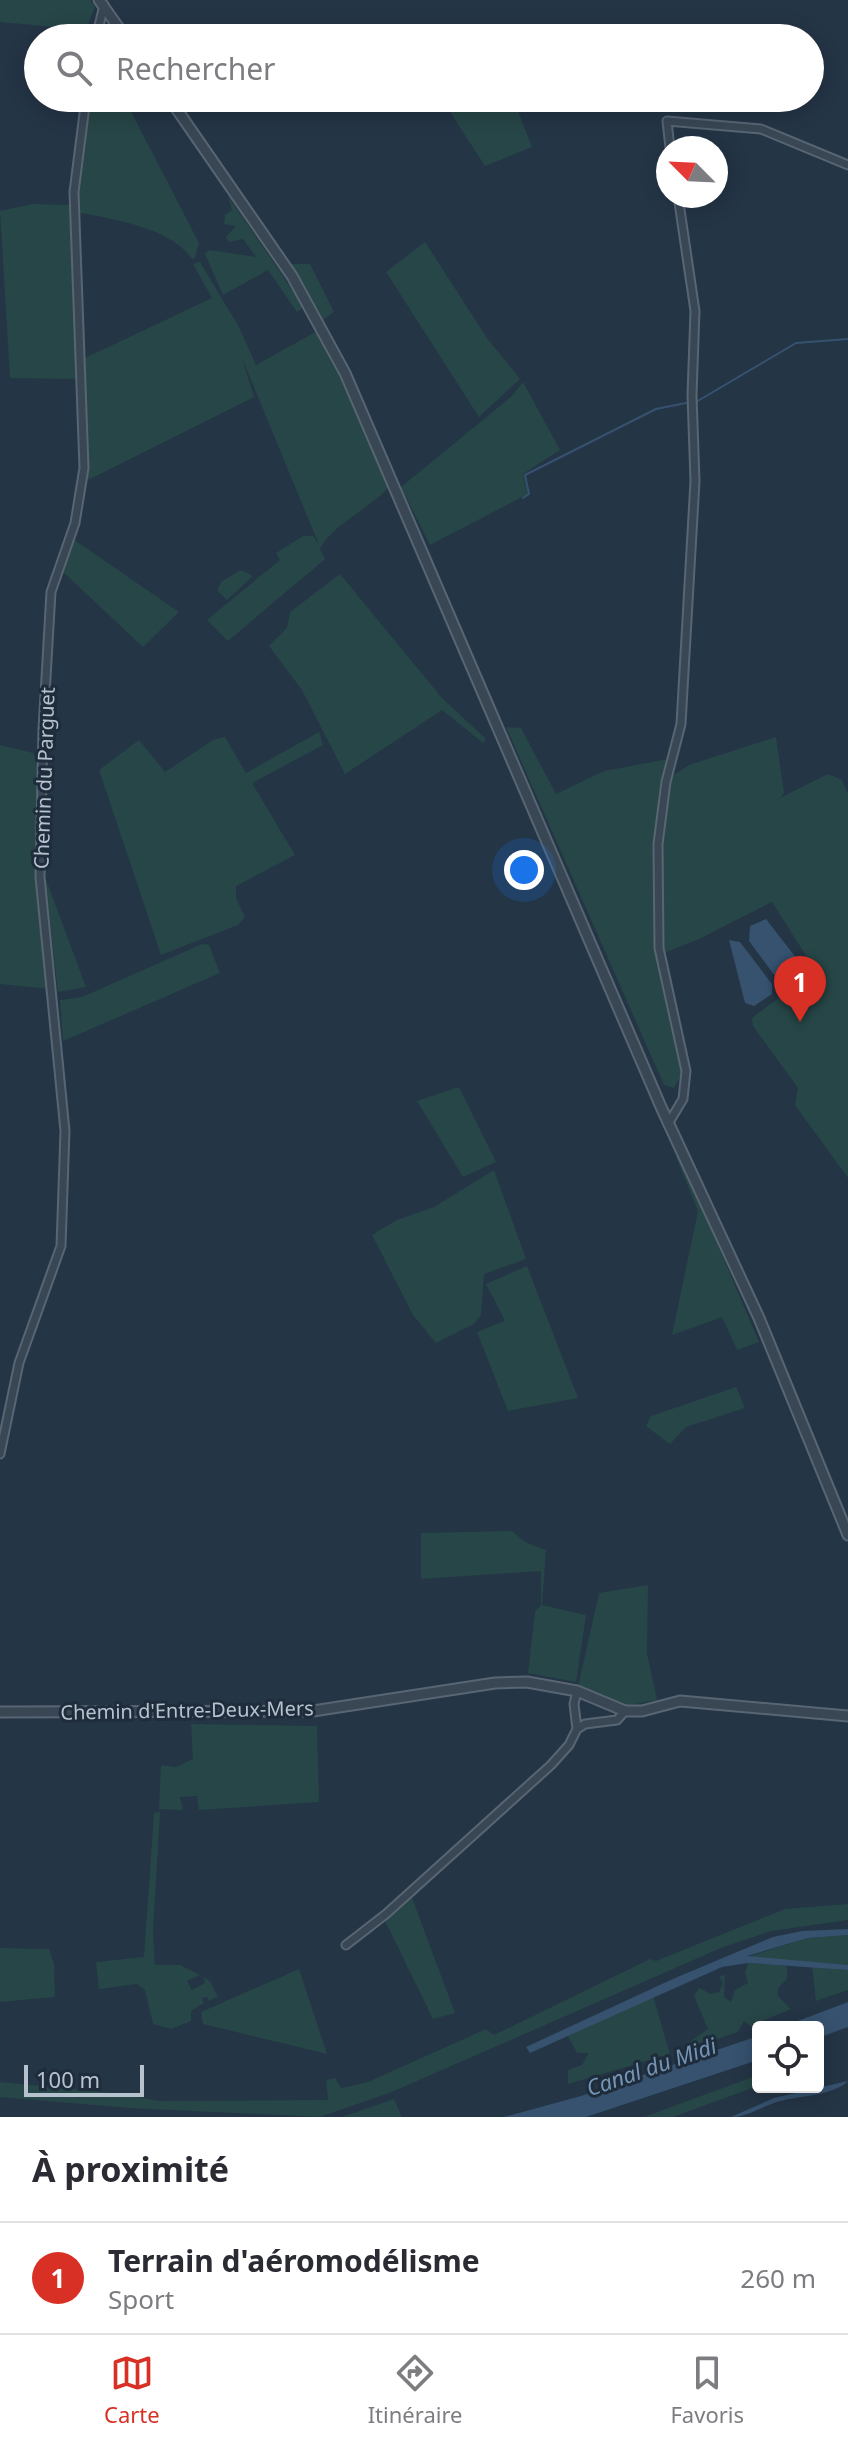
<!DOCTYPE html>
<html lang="fr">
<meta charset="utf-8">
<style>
:root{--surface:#fff;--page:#f7f7f7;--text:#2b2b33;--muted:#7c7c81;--line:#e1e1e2;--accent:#d93025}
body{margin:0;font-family:"Noto Sans",sans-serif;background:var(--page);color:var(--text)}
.controls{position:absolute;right:24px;bottom:24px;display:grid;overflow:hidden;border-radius:8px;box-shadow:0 4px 20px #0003}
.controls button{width:72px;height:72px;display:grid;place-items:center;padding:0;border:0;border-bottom:2px solid var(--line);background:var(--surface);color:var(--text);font:40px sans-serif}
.compass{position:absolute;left:656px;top:136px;width:72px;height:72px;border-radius:50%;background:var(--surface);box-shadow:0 4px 20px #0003;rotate:294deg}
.scale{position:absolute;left:24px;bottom:20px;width:120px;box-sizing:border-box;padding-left:8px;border:4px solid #b7c2cf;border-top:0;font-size:22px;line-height:28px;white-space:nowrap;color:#b7c2cf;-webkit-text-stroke:6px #1e2c3b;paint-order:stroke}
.you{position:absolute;left:524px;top:870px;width:28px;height:28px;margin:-20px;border:6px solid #fff;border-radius:50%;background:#1a73e8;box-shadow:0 0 0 12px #1a73e833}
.badge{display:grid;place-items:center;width:52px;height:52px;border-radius:50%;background:var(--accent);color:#fff;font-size:26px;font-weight:700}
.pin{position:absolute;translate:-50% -66px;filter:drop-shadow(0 2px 4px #0008)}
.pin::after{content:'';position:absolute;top:42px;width:28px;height:24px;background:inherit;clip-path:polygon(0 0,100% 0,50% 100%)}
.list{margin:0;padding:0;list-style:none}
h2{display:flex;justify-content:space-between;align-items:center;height:104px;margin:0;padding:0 32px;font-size:34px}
h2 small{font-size:26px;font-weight:400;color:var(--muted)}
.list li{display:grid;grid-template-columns:52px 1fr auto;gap:24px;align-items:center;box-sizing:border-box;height:112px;padding:0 32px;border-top:2px solid var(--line)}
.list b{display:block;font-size:30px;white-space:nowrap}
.list p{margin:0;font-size:26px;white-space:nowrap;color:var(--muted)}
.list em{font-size:26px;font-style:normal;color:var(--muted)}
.icon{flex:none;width:44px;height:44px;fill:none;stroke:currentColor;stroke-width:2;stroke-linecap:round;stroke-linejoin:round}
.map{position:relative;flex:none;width:848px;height:2117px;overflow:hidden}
.search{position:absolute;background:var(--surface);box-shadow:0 4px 20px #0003;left:24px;right:24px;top:24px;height:88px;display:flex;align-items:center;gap:20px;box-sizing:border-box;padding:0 28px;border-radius:44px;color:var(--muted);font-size:30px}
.sheet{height:216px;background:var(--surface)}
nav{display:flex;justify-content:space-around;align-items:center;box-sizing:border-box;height:112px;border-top:2px solid var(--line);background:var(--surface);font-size:22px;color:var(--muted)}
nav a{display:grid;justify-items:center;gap:4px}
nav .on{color:var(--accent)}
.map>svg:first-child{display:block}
.green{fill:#274647}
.water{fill:#36526f}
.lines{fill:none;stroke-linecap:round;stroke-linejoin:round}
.stream{stroke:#36526f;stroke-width:2}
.minor-casing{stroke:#586573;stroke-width:11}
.tertiary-casing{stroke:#586573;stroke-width:13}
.minor{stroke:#394755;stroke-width:7}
.tertiary{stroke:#394755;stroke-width:9}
.labels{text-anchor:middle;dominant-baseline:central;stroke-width:6;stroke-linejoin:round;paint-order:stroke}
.street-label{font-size:20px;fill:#b7c2cf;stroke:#1e2c3b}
.water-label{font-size:22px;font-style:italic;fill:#7495b5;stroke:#1e2c3b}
</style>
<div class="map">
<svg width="848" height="2117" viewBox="0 0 848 2117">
<rect width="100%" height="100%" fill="#243546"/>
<!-- green -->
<path class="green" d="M0,0H90L95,7L86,30L0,22Z
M90,98H124L199,243L195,258L192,259C174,230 113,218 80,213L78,190Z
M441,98H513L532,147L485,166Z
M228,196L304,307L297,312L268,270L223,295L205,254L209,250L256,257L243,239L229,242L226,237L236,226L224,224L225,215L232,210Z
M33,204L70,205L79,379L10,378L0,211Z
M425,242L487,338L520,379L479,417L386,272Z
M200,262L239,327L256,365L319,330L389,487C369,509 333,524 320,549L325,559L228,641L207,620L280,560L276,553L303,536H313L319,545L242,358L254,397L88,480L85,358L212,298L193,264Z
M292,264H310L334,312L323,320Z
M523,382L560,450L523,474L528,494L430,545L401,487L512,396Z
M73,539L179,612L143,647L61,570Z
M241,570L253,576L227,600L217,590L222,581Z
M340,574L442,698L486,739L483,743L442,710L345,774L302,690L269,646L287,628L290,612Z
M506,727L521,728L556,794L604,771L668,759L655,846V951L682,1074L674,1088L664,1085Z
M319,732L323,745L252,783L295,855L236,886V898L245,917L238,925L161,955L99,770L139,740L165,772L213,740L225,737L246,773Z
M776,737L784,793L780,798L828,774L842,780L848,794V1178L795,1105L798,1088L753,1026L752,1018L815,970L772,902L699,939L662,954L660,848L672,776L689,765Z
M0,745L33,753L38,760V881L50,989L0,984Z
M45,877L86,987L58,992Z
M202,944L209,945L220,973L63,1041L60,1000L82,997Z
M459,1087L496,1162L463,1177L417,1101Z
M679,1153L759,1342L737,1350L722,1317L672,1335L698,1211L676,1157Z
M494,1170L526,1259L484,1274L481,1315L474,1324L436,1343L413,1315L372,1235L397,1220L434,1207Z
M527,1266L578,1398L508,1411L477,1332L505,1321L486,1284Z
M736,1387L745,1408L686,1427L670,1444L646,1426L651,1416Z
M512,1531L525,1542L546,1550L542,1605L586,1615L576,1682L528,1673L535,1611L541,1605V1571L421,1579V1533Z
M648,1585L647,1653L657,1700L625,1706L578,1687L599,1593Z
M191,1724L317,1726L319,1802L199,1810L197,1796L180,1797L183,1810L159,1809L161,1765L176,1767L193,1759Z
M160,1812L153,1932L155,1965H180L200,1975L187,1981L192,1990L205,1983L203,1977L210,1981L218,1997L208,2001L207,1997L202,1998L204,2003L191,2011V2021L171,2029L153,2024L145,1990L137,1984L99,1989L96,1962L144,1957L154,1813Z
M411,1895L455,2013L433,2019L385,1921Z
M848,1904V1920L771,1931L721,1948L392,2092L320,2117L130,2108L0,2097V2082L121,2094L159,2101L328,2100L326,2080L335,2078L341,2088L368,2082L486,2029L494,2035L650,1959L656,1961L785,1909Z
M848,1935V1965L747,1957L808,1938Z
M0,1948L49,1949L54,1964L55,1997L0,2002Z
M748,1963L787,1966V1979L778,1988V1996L791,2009L751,2026L744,2021L738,2032L690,2048L688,2043L708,2029L694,1996L699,1988L711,1994L719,1992L723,1984L719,1976L725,1975L724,1997L731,2002L735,1990L748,1983L745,1973Z
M812,1967L848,1970V1990L816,2001Z
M299,1969L327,2054L203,2024L201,2012Z
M653,1996L670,2054L568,2084V2070L582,2065L589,2053H577L568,2036Z
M758,2075V2086L673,2117H644Z
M394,2099L402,2117H342Z"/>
<!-- water -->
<path class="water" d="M766,919L804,968L781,984L749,941L750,926Z
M729,940L740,942L772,984V994L754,1006L745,1003Z
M848,1929V1935L808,1938L747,1956L848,1965V1970L748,1963L722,1967L530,2053L526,2047L675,1978L773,1937L802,1931Z
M848,2002V2027L818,2038V2027H782Z
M758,2036V2060L586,2117H504L581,2096Z
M848,2081C832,2097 796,2095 774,2103C759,2108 747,2117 731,2117L774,2098Z"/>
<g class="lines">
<!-- stream -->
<path class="stream" d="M696,402L796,343L848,339
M523,498L529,494L525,475L656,409L686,403"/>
<!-- minor casing -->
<g class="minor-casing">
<path id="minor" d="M96,38L104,5
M670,148L667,121L761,129L848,165
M668,1124L683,1099L686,1071L659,948L658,844L666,782L681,724L695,481L692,395L695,311L678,196
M0,1454L19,1363L61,1246L65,1131L40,877L43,729L51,592L75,523L84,468L74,192L86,98
M577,1691L574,1704L577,1729L585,1724L617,1720L625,1711
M346,1945L386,1914L551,1765L569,1745L577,1729"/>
</g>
<!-- tertiary casing -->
<g class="tertiary-casing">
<path id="tertiary" d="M99,0L126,38
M169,98L292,276L345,373L661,1107L759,1318L848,1535
M0,1712L313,1711L495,1683L527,1682L577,1691L625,1711H642L680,1701L848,1716"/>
</g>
<!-- minor -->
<use href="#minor" class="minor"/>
<!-- tertiary -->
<use href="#tertiary" class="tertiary"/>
</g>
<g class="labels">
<!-- street labels -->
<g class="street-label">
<text transform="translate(44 778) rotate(-88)">Chemin du Parguet</text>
<text transform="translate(187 1710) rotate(-1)">Chemin d'Entre-Deux-Mers</text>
</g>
<!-- water labels -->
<g class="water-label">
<text transform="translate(651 2066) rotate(-19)">Canal du Midi</text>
</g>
</g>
</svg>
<div class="controls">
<button><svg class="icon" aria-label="locate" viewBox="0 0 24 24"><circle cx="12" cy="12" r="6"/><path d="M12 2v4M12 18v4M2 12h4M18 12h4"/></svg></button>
</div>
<svg class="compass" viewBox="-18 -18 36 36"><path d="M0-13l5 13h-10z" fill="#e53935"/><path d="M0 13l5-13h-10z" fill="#7c7c81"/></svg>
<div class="scale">100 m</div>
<div class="you"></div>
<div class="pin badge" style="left:800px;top:1022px">1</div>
<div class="search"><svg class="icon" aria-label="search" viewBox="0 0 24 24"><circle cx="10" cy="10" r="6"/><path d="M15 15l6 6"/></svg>Rechercher</div>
</div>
<section class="sheet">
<h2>À proximité<small></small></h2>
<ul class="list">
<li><span class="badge">1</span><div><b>Terrain d'aéromodélisme</b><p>Sport</p></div><em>260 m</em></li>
</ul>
</section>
<nav>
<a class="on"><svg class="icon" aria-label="map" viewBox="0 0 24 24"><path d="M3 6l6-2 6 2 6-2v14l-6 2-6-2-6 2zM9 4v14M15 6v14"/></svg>Carte</a>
<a><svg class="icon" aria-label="directions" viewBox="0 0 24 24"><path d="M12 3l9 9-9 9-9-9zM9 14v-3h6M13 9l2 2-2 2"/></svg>Itinéraire</a>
<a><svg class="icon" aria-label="saved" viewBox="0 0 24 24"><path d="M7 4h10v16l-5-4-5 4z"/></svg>Favoris</a>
</nav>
